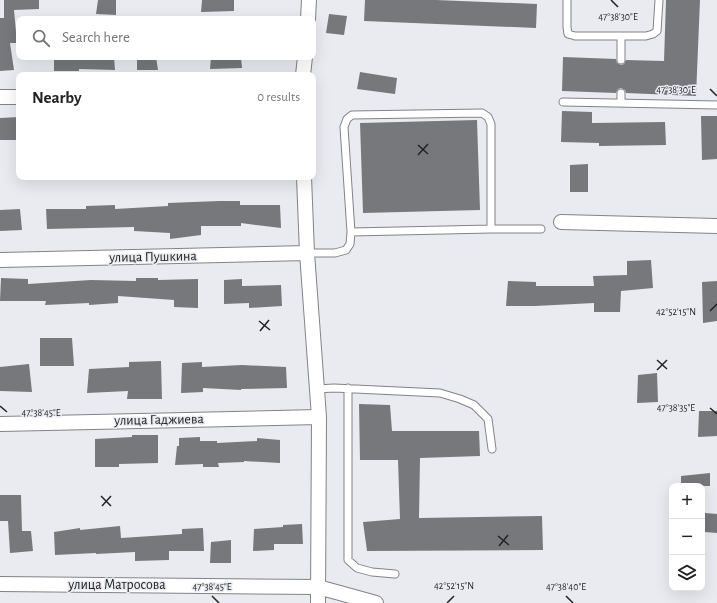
<!DOCTYPE html>
<meta charset="utf-8">
<style>
:root{--surface:#fff;--page:#f6f6f6;--text:#222;--muted:#767676;--line:#e0e0e0}
body{margin:0;font-family:"Alegreya Sans",sans-serif;background:var(--page);color:var(--text)}
.controls{position:absolute;right:12px;bottom:12px;display:grid;overflow:hidden;border-radius:8px;box-shadow:0 4px 16px #0002}
.controls button{width:36px;height:36px;display:grid;place-items:center;padding:0;border:0;border-bottom:1px solid var(--line);background:var(--surface);color:var(--text);font:20px sans-serif}
.list{margin:0;padding:0;list-style:none}
h2{display:flex;justify-content:space-between;align-items:center;height:52px;margin:0;padding:0 16px;font-size:17px}
h2 small{font-size:13px;font-weight:400;color:var(--muted)}
.icon{flex:none;width:22px;height:22px;fill:none;stroke:currentColor;stroke-width:2;stroke-linecap:round;stroke-linejoin:round}
.map{position:relative;flex:none;width:717px;height:603px;overflow:hidden}
.search{position:absolute;background:var(--surface);box-shadow:0 4px 16px #0002;left:16px;top:16px;width:300px;height:44px;display:flex;align-items:center;gap:10px;box-sizing:border-box;padding:0 14px;border-radius:8px;color:var(--muted);font-size:15px}
.panel{position:absolute;background:var(--surface);box-shadow:0 4px 16px #0002;left:16px;top:72px;width:300px;height:108px;border-radius:8px}
.map>svg:first-child{display:block}
.building{fill:#76787c}
.lines{fill:none;stroke-linecap:round;stroke-linejoin:round}
.lane-casing{stroke:#828388;stroke-width:9}
.street-casing{stroke:#828388;stroke-width:16}
.lane{stroke:#fff;stroke-width:7}
.street{stroke:#fff;stroke-width:14}
.ticks{fill:none;stroke:#222325;stroke-width:1.5}
.labels{text-anchor:middle;dominant-baseline:central;stroke-width:3;stroke-linejoin:round;paint-order:stroke}
.street-label{font-size:14px;fill:#222325;stroke:#eaebf1}
.ticks-label{font-size:10px;text-anchor:middle;fill:#222325;stroke:#eaebf1;stroke-width:3;stroke-linejoin:round;paint-order:stroke}
</style>
<div class="map">
<svg width="717" height="603" viewBox="0 0 717 603">
<rect width="100%" height="100%" fill="#eaebf1"/>
<!-- building -->
<path class="building" d="M4,0H39V9L14,10L17,43H10L14,70L0,71V18H4Z
M98,0H116V15L96,14Z
M202,0H234V11L201,12Z
M365,0H436L537,4L536,28L364,21Z
M666,0H700L696,96L626,93L625,90L621,88L618,89L616,93L562,91L563,57L616,59L617,63L621,65L624,64L626,60L664,61Z
M329,14L347,16L344,35L326,33Z
M54,57H114L115,70L79,69V71H54Z
M137,57H156L158,70H137Z
M211,57H241L242,68L210,69Z
M360,72L397,78L395,94L357,89Z
M562,111L592,112V123L665,122L666,145L599,146V143L561,142Z
M701,116H717V159L702,160Z
M19,117V140H0V118Z
M477,120L480,210L363,213L360,123Z
M588,164V192H570V165Z
M219,201H240V205H280L281,228L241,223V226H201V235L170,239V233L134,231V227L47,229L46,209H86V206L115,205V209L168,206V203Z
M20,209L22,230L0,231V210Z
M651,260L653,288L621,291L620,312H594V303L535,306H506L508,281L536,282V286H594L593,276L627,275V261Z
M1,278L28,279V284L91,280L136,281V278H158V280L198,279V308L174,307V300L118,296V303L89,305V303L45,305L46,301H0Z
M242,279V286L281,285L282,306L249,308V303L224,304V280Z
M717,281V321L703,323L702,282Z
M40,338H72L74,366H40Z
M161,361L162,399H127L128,391L87,393L89,369L129,367V362Z
M202,362V367L242,365L286,367L287,388L241,389V390L203,388V392L181,393L182,363Z
M29,364L32,392L0,391V367Z
M657,373L658,402L637,403L638,375Z
M359,404L390,405L392,431H479L480,456L420,458L419,518L542,516L543,550L367,551L363,522L400,519L398,460H360Z
M699,411H717V436L698,437Z
M132,435H158V463L119,464V467H95V439L132,437Z
M200,437V441H217V443L257,441V438L280,440V463L244,461V462L218,463L219,467H203V464L175,465L177,446H179V438Z
M710,473V486H681V476Z
M0,495H21L22,531H31L33,551L10,553L8,521H0Z
M705,513L717,514V533L705,532Z
M302,524L303,544H274V550L253,551L254,529L283,527V525Z
M120,526L121,538L182,534V529L203,528L204,551H169V560L135,561V552L96,554V553L55,555L54,532L80,528V530Z
M231,540V563H210L211,542Z"/>
<g class="lines">
<!-- lane casing -->
<g class="lane-casing">
<path id="lane" d="M567,0V27L568,34L575,36H646L653,34L657,31L659,0
M621,60V36
M563,102L717,105
M621,103V93
M351,232L491,229H541
M307,253H335L346,250L350,244L351,232L344,127L347,119L352,115L482,113L488,117L491,124V229
M348,388V560L357,568L372,572L395,574
M317,389L334,388L440,393L460,399L474,405L488,419L492,449"/>
</g>
<!-- street casing -->
<g class="street-casing">
<path id="street" d="M308,19L309,0
M303,75L305,57
M0,97H19
M304,177L307,253L319,417L318,603
M561,222L717,226
M0,260L307,253
M0,424L319,417
M0,584L318,587L376,603"/>
</g>
<!-- lane -->
<use href="#lane" class="lane"/>
<!-- street -->
<use href="#street" class="street"/>
</g>
<!-- ticks -->
<path class="ticks" d="M611,0L618,7M710,89L717,96M418,145L428,154M418,155L428,144M710,311L717,304M259,321L270,330M260,331L269,320M657,360L667,369M657,370L667,360M0,406L7,412M710,408L717,414M101,496L111,506M102,506L111,496M498,536L509,545M499,546L508,535M212,596L219,603M566,596L573,603M447,603L454,596"/>
<g class="labels">
<!-- street labels -->
<g class="street-label">
<text transform="translate(153 257) rotate(-1)">улица Пушкина</text>
<text transform="translate(159 420) rotate(-1)">улица Гаджиева</text>
<text x="117" y="585">улица Матросова</text>
</g>
</g>
<g class="ticks-label">
<text x="618" y="20">47°38'30"E</text>
<text x="676" y="93">47°38'30"E</text>
<text x="676" y="315">42°52'15"N</text>
<text x="676" y="411">47°38'35"E</text>
<text x="41" y="416">47°38'45"E</text>
<text x="454" y="589">42°52'15"N</text>
<text x="212" y="590">47°38'45"E</text>
<text x="566" y="590">47°38'40"E</text>
</g>
</svg>
<div class="controls">
<button>+</button>
<button>−</button>
<button><svg class="icon" aria-label="layers" viewBox="0 0 24 24"><path d="M12 4l9 5-9 5-9-5zM3 14l9 5 9-5"/></svg></button>
</div>
<div class="search"><svg class="icon" aria-label="search" viewBox="0 0 24 24"><circle cx="10" cy="10" r="6"/><path d="M15 15l6 6"/></svg>Search here</div>
<section class="panel">
<h2>Nearby<small>0 results</small></h2>
<ul class="list">
</ul>
</section>
</div>
